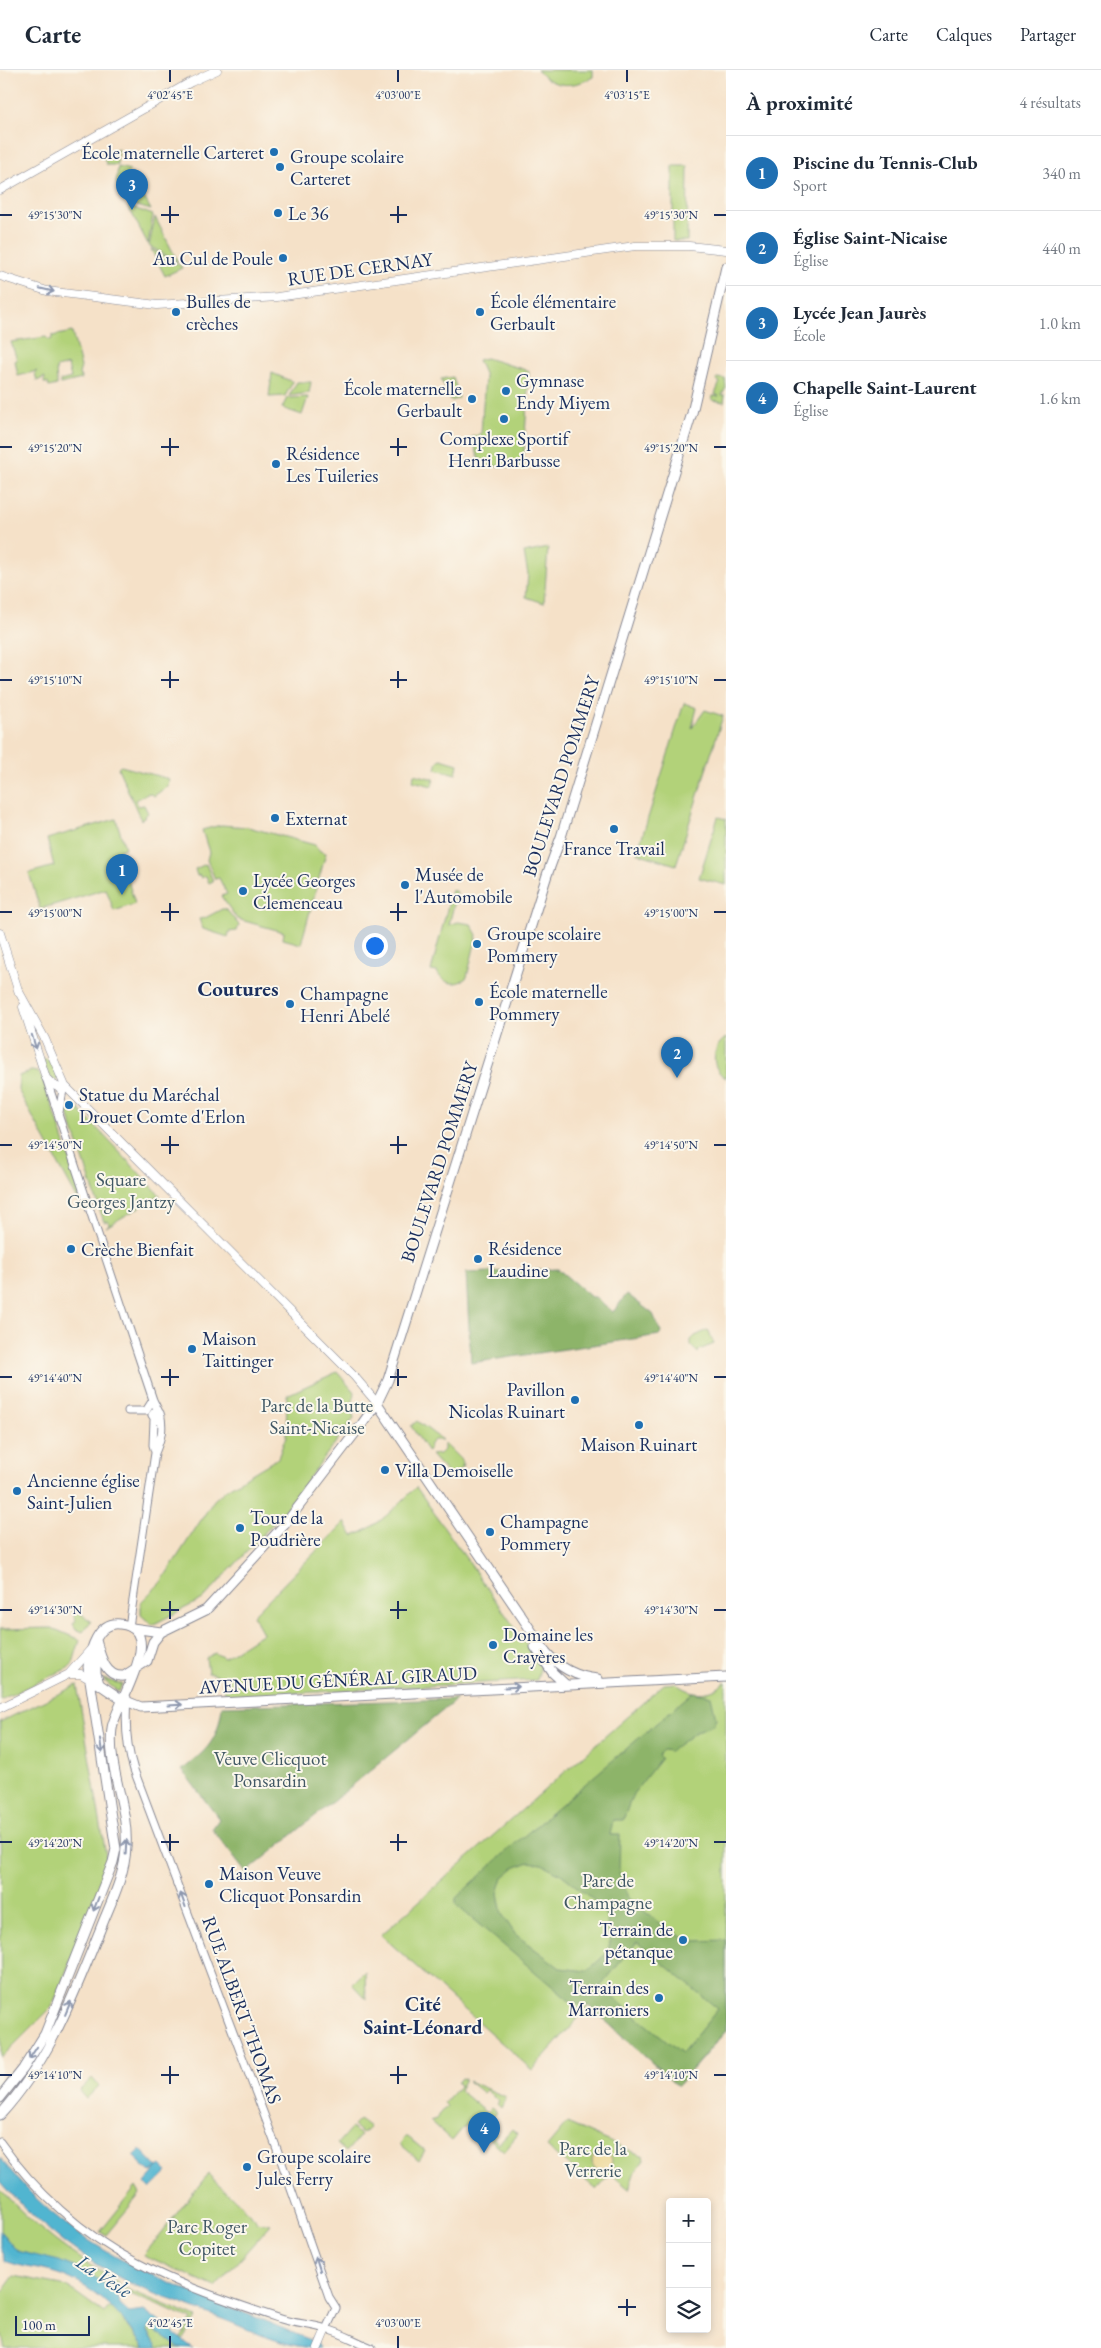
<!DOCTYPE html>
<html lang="fr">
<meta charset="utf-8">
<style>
:root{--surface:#fff;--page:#f6f6f7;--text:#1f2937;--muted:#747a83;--line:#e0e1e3;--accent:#1f6fb2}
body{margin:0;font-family:"EB Garamond",serif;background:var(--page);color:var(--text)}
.controls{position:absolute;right:15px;bottom:15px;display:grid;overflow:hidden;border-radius:5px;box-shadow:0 2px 8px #0003}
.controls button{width:45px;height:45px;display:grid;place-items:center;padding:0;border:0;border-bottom:1px solid var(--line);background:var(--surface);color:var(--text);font:25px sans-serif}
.scale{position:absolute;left:15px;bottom:12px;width:75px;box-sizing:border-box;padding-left:5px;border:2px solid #1b2f5e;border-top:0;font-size:14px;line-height:18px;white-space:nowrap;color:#1b2f5e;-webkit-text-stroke:4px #fbf7ec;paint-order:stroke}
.you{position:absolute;left:374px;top:875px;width:18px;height:18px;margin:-12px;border:4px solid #fff;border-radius:50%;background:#1a73e8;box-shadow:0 0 0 8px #1a73e833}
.badge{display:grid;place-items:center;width:32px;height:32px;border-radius:50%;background:var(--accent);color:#fff;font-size:16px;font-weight:700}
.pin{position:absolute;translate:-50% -41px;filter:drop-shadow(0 1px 2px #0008)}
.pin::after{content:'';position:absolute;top:26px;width:18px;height:15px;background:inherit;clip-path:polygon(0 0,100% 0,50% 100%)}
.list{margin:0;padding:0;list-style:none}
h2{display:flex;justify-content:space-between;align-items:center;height:65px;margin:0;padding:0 20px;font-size:21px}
h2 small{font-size:16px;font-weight:400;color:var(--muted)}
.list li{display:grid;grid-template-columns:32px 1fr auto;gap:15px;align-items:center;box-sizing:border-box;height:75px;padding:0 20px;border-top:1px solid var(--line)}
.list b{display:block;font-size:19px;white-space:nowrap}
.list p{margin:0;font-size:16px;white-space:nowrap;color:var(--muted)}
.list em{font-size:16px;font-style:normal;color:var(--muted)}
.icon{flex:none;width:28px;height:28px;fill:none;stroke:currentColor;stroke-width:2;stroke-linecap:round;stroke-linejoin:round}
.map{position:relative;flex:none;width:726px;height:2278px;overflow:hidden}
header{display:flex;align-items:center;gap:30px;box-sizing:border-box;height:70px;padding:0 25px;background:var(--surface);border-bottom:1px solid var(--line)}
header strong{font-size:24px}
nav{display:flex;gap:28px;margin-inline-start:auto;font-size:18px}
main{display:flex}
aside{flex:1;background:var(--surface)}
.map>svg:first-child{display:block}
.green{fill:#b2d279;stroke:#66806c}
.forest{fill:#8db469;stroke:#547264;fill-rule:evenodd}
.sand{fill:#eeda9e;stroke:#84847e}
.water{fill:#51b5d0;stroke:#367297}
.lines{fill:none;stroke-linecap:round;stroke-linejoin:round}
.tertiary-casing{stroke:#888893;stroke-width:9}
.secondary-casing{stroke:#888893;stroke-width:9}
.primary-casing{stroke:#888893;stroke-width:11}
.tertiary{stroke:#fff;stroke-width:7}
.secondary{stroke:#fff;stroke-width:8}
.primary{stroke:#fff;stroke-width:9}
.oneway{stroke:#8d97ae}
.ticks{fill:none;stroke:#1b2f5e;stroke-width:2}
.poi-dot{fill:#1f6fb2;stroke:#fbf7ec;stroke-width:2}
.labels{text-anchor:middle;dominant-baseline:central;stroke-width:4;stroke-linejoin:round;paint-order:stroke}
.poi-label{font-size:19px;fill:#1b2f5e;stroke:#fbf7ec;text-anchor:start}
.street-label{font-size:19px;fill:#1b2f5e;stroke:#fbf7ec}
.park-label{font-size:19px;fill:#415865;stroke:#fbf7ec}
.neighbourhood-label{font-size:20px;font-weight:bold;fill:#1b2f5e;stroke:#fbf7ec}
.water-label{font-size:20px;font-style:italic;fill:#2b5780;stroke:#fbf7ec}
.quarter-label{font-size:21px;font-weight:bold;fill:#1b2f5e;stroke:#fbf7ec}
.ticks-label{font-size:12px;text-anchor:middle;fill:#1b2f5e;stroke:#fbf7ec;stroke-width:4;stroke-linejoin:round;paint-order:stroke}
</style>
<header>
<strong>Carte</strong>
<nav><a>Carte</a><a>Calques</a><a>Partager</a></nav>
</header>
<main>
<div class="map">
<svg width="726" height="2278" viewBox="0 0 726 2278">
<rect width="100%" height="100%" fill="#fbf7ec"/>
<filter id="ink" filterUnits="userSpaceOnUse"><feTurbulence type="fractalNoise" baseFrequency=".02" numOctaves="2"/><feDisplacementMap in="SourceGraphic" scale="10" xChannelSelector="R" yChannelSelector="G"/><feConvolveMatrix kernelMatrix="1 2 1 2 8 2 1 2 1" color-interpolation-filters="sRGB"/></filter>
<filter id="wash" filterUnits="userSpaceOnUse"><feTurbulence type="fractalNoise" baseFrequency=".0096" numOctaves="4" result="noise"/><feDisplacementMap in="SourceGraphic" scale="20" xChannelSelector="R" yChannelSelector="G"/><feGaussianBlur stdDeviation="1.12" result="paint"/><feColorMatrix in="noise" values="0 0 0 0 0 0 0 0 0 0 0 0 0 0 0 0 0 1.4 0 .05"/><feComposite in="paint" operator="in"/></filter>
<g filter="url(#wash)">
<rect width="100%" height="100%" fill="#f5e1c8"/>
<!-- green -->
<path class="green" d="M537,0H593V7C573,18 552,18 537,0Z
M118,79L117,95H107L103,87Z
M673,96H688L687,171H673Z
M118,97L130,100L118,117L116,112Z
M131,103L145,128H124L120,119Z
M125,129H145L151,140L127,133Z
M128,136L153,145L148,174Z
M155,147L178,192L149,176Z
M151,179L181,196L182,198L165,206Z
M72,262L81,297L79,304L82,309L60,314V311L71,308L68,295L56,298L57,315L49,317L48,313H44L45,307L37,311L35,303L37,301L18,306L15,291L17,290L11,272L46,267L49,270L52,269V266Z
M486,288L529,301L523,398L481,395L472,367L481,364L485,306L478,290Z
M272,303L293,312L285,326L269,327Z
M453,307L459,328L451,331L441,309Z
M717,308L725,309L726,318L722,325H725L724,332L712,330L713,326H719L715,324L720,312L716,310Z
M297,312H311L309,323L289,326Z
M308,327L302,345L282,338L287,328Z
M548,478L544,533L526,527L528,504L524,483Z
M684,633L697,638L692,658L705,640L723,646L676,795L637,783Z
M441,689L458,694L456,704L436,699L438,691Z
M121,696L169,709L168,716L154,726L149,723L136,730L138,736L144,735L148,743L141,750L118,698Z
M414,704L434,709L432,716L413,711Z
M718,747L726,749V815L699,808Z
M116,749L125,778L119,780L135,834L114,841L106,819L40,839L29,803L54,796L47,769Z
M221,755L248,757L315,775L320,781L326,783L301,874L283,869L284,862L237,849L221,826L227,824L219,808L215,809L207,790L209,782L202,760Z
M206,794L213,811L209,813L206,806L201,808L200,805L197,806L195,799Z
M452,820L457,822L449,855L458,852L471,854L477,865L467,907C457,917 443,914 437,902L431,901Z
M222,839H226L239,855L237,861L229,862L228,867L203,859L199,849L205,848Z
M726,968V1008C710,999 711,977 726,968Z
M45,989L51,992L59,1008L56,1011L49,1008L43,990Z
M31,1001L38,1002L44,1010L86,1138L84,1141L18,1020L19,1006Z
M76,1036L160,1125L106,1157L109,1155L108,1151L104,1152L67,1041Z
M708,1260L714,1274L699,1280L698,1283L691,1276V1270L695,1266Z
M337,1302L355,1323L351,1338L354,1348L280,1446L203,1529L152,1555L141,1545V1532L161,1512L214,1430L228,1418L278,1388L286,1366L287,1325Z
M417,1351L442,1370H434L430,1374L428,1382L411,1356Z
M444,1373L463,1392L462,1398L454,1405H449L431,1385L440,1384L444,1380Z
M416,1417L541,1595L537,1610L225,1627L221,1606L208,1603L206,1588L215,1583L224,1588L263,1563L253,1545L345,1452L353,1466C377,1458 398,1435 416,1417Z
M75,1540L91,1551L83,1562L76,1559L73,1554L76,1550L72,1541Z
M52,1558L80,1570L73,1593L68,1598L0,1630V1559Z
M102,1609L122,1614L119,1622Z
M724,1612H726V1961L678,2016L589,1936L532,2000L381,1865L664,1614L676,1613C688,1625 713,1627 724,1612Z
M77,1615L108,1797L52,1937L1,1988L0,1652Z
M365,1901L366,1929L352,1914Z
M92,2008L99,2016L86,2029L79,2021Z
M461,2008L465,2009L459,2020L486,2043L491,2038L497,2043L483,2055L473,2046L452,2071L430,2051L436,2049L447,2036L444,2033L460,2015L457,2013Z
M468,2011L506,2027L501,2038L497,2034L499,2031L486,2020L483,2023Z
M359,2050L369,2057L362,2063L353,2056Z
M567,2053L643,2086L644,2090L634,2104L629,2119L611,2104L597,2120L547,2077Z
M351,2058L361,2065L346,2082L337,2074Z
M512,2059L518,2064L504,2081L487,2066L491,2060L497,2064L493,2068L499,2073Z
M405,2067H408L425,2081L419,2090L400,2074Z
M208,2104L256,2150V2152L271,2154L215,2217L144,2185Z
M136,2117L140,2124L106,2165L100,2162Z
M0,2119C34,2157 73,2187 118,2212L117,2215L197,2248L179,2275L182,2278H157L147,2258L152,2256L176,2276L192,2250L116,2218L115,2221L74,2197L17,2181L0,2161Z
M14,2206L62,2215L75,2222L104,2243L111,2235L145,2278H5L0,2258V2225Z"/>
<!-- forest -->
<path class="forest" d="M558,1199L591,1227H595L613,1242L627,1224L653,1244L661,1262L660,1265L471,1293L466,1203Z
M693,1622L711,1626L716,1648L713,1655L697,1661L670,1681L663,1680L658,1685L661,1688L633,1724L623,1750H613L610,1765H620L619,1801L628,1828L663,1856L692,1871L726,1870V1960L678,2016L589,1936L572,1933L456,1835V1828L510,1778ZM529,1792L542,1794L561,1804L602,1837L607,1850L610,1873L607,1883L587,1901L560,1898L515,1864L502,1844L498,1823L503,1807L514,1798ZM637,1872L718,1939L682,1983L600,1917Z
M457,1629L246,1803L212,1759L219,1749L182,1700C208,1679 218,1671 222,1636Z"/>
<!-- sand -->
<path class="sand" d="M592 2091a10 10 0 1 1 20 0a10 10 0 1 1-20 0Z"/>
<!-- water -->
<path class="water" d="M140,2079L158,2098L161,2096L167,2102L150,2119L145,2113L158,2098L151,2103L133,2086Z
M0,2087C85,2200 197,2218 316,2273L319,2278C286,2278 255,2262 225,2250C196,2239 167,2229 139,2217C85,2193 39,2156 0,2112Z
M0,2161L17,2181L59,2191L88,2203L114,2220L121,2236L129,2243L144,2241L193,2278L178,2277L149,2256L147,2260L158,2278H145C122,2246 97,2217 58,2204C41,2198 23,2198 5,2191L0,2178Z"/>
</g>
<g filter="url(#ink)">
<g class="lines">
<!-- tertiary casing -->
<g class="tertiary-casing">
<path id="tertiary" d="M46,1008L153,1330L159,1342
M59,1042L63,1020
M128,1341H146L153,1330
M154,1350L153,1375L155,1382
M129,1557L155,1383C161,1369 164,1358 160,1343L155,1341L152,1345L156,1351L161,1346
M127,1628C125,1653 126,1676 134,1700L277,2079L329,2227L336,2238L326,2259
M0,2072C34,2121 83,2165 136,2192C181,2216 233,2233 281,2249C296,2254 311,2254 326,2259C342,2263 357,2272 372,2278"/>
</g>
<!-- secondary casing -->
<g class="secondary-casing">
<path id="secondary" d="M0,120L191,12L217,0
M0,206L47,221L157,235L277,227L635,176H689L726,180
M0,863L19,923
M18,920L45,969L65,1016L354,1306L377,1333
M23,937L46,1008L52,1014L63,1020L65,1016
M69,1604H81L93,1611
M0,1638L69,1604L91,1579
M318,2278L326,2259"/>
</g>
<!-- primary casing -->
<g class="primary-casing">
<path id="primary" d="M377,1333L545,1581C559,1598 577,1607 598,1609
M132,1558L161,1562
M96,1570C100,1585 105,1608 124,1606L147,1591L153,1572L161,1562L206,1540L286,1453L362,1354L377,1333L388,1310L547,805L561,767L692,343L726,197
M535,1577L553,1603L566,1615
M96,1583V1603L99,1614L121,1629L141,1637L726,1607
M0,2028L23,1999L45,1964L113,1792L116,1779L114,1767L88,1597C90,1580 98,1551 120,1554C169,1559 115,1635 112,1658C107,1698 129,1737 126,1777C125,1806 110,1834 100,1860C73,1926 49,1992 0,2045"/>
</g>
<!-- tertiary -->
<use href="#tertiary" class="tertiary"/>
<!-- secondary -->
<use href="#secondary" class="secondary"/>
<!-- primary -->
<use href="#primary" class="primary"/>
</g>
<!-- one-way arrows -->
<defs><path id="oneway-shaft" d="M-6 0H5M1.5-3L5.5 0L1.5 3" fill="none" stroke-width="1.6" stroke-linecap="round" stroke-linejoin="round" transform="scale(1.25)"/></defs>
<g class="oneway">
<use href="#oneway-shaft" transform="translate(47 220) rotate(13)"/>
<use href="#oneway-shaft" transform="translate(34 972) rotate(73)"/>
<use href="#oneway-shaft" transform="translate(512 1617) rotate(-3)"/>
<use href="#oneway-shaft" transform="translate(175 1635) rotate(-3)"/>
<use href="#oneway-shaft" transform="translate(101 1676) rotate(82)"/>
<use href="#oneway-shaft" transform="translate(126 1777) rotate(-87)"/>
<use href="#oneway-shaft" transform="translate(183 1830) rotate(-110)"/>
<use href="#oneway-shaft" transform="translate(96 1834) rotate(111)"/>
<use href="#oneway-shaft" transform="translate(68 1938) rotate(-67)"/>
<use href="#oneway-shaft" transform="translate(33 1983) rotate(123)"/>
<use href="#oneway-shaft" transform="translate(318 2194) rotate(-108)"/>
</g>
</g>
<!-- ticks -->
<path class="ticks" d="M170,0V12M398,0V12M627,0V12M170,136V153M398,136V153M0,145H12M161,145H179M390,145H407M714,145H726M170,368V386M398,368V386M0,377H12M161,377H179M390,377H407M714,377H726M170,601V618M398,601V618M0,610H12M161,610H179M390,610H407M714,610H726M170,833V851M398,833V851M0,842H12M161,842H179M390,842H407M714,842H726M170,1066V1084M398,1066V1084M0,1075H12M161,1075H179M390,1075H407M714,1075H726M170,1299V1316M398,1299V1316M0,1307H12M161,1307H179M390,1307H407M714,1307H726M170,1531V1549M398,1531V1549M0,1540H12M161,1540H179M390,1540H407M714,1540H726M170,1764V1781M398,1764V1781M0,1772H12M161,1772H179M390,1772H407M714,1772H726M170,1996V2014M398,1996V2014M0,2005H12M161,2005H179M390,2005H407M714,2005H726M627,2229V2246M618,2237H636M170,2266V2278M398,2266V2278"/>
<!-- markers -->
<g class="poi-dot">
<circle cx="274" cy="82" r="5"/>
<circle cx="280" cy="97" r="5"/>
<circle cx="278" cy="143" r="5"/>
<circle cx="283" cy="188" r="5"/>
<circle cx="176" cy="242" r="5"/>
<circle cx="480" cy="242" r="5"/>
<circle cx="506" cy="321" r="5"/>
<circle cx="472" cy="329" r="5"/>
<circle cx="504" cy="349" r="5"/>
<circle cx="276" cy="394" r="5"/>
<circle cx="275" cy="748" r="5"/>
<circle cx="614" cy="759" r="5"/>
<circle cx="405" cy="815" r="5"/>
<circle cx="243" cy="821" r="5"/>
<circle cx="477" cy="874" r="5"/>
<circle cx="479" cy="932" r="5"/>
<circle cx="290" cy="934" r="5"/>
<circle cx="69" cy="1035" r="5"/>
<circle cx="71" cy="1179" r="5"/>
<circle cx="478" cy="1189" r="5"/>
<circle cx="192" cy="1279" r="5"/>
<circle cx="575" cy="1330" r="5"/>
<circle cx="639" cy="1355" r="5"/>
<circle cx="385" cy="1400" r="5"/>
<circle cx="17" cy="1421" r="5"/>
<circle cx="240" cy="1458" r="5"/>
<circle cx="490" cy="1462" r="5"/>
<circle cx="493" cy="1575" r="5"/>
<circle cx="209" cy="1814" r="5"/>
<circle cx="683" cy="1870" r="5"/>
<circle cx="659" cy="1928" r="5"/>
<circle cx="247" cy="2097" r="5"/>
</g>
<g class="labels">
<!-- poi labels -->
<g class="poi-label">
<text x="264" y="82" text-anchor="end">École maternelle Carteret</text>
<text x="290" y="86">Groupe scolaire<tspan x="290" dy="22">Carteret</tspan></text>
<text x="288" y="143">Le 36</text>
<text x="273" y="188" text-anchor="end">Au Cul de Poule</text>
<text x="186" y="231">Bulles de<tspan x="186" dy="22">crèches</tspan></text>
<text x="490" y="231">École élémentaire<tspan x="490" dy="22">Gerbault</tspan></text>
<text x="516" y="310">Gymnase<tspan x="516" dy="22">Endy Miyem</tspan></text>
<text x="462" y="318" text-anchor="end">École maternelle<tspan x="462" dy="22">Gerbault</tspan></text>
<text x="504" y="368" text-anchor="middle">Complexe Sportif<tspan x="504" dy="22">Henri Barbusse</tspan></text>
<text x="286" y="383">Résidence<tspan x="286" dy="22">Les Tuileries</tspan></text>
<text x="285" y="748">Externat</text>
<text x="614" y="778" text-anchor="middle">France Travail</text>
<text x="415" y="804">Musée de<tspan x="415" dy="22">l'Automobile</tspan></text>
<text x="253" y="810">Lycée Georges<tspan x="253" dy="22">Clemenceau</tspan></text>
<text x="487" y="863">Groupe scolaire<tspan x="487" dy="22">Pommery</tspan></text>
<text x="489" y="921">École maternelle<tspan x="489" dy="22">Pommery</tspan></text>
<text x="300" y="923">Champagne<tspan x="300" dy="22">Henri Abelé</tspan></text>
<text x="79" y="1024">Statue du Maréchal<tspan x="79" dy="22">Drouet Comte d'Erlon</tspan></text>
<text x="488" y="1178">Résidence<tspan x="488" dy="22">Laudine</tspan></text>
<text x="81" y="1179">Crèche Bienfait</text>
<text x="202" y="1268">Maison<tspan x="202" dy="22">Taittinger</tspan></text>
<text x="565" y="1319" text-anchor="end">Pavillon<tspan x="565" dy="22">Nicolas Ruinart</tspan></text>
<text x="639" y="1374" text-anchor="middle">Maison Ruinart</text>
<text x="395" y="1400">Villa Demoiselle</text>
<text x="27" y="1410">Ancienne église<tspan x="27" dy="22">Saint-Julien</tspan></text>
<text x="250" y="1447">Tour de la<tspan x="250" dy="22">Poudrière</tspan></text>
<text x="500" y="1451">Champagne<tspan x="500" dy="22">Pommery</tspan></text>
<text x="503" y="1564">Domaine les<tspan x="503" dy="22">Crayères</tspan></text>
<text x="219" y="1803">Maison Veuve<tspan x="219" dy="22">Clicquot Ponsardin</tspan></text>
<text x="673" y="1859" text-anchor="end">Terrain de<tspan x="673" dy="22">pétanque</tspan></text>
<text x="649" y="1917" text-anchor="end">Terrain des<tspan x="649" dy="22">Marroniers</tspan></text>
<text x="257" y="2086">Groupe scolaire<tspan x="257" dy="22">Jules Ferry</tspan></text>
</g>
<!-- street labels -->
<g class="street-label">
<text transform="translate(360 199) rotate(-8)">RUE DE CERNAY</text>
<text transform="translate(561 706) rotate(-72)">BOULEVARD POMMERY</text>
<text transform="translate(439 1092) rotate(-72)">BOULEVARD POMMERY</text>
<text transform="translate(338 1610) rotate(-3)">AVENUE DU GÉNÉRAL GIRAUD</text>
<text transform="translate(242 1940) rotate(70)">RUE ALBERT THOMAS</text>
</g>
<!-- park labels -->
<g class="park-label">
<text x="121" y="1109">Square<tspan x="121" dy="22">Georges Jantzy</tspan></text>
<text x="317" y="1335">Parc de la Butte<tspan x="317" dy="22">Saint-Nicaise</tspan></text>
<text x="270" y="1688">Veuve Clicquot<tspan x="270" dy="22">Ponsardin</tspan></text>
<text x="608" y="1810">Parc de<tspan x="608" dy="22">Champagne</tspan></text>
<text x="593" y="2078">Parc de la<tspan x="593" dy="22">Verrerie</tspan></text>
<text x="207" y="2156">Parc Roger<tspan x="207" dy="22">Copitet</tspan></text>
</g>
<!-- neighbourhood labels -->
<g class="neighbourhood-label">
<text x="423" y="1934">Cité<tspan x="423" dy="23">Saint-Léonard</tspan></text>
</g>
<!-- water labels -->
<g class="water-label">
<text transform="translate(104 2206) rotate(33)">La Vesle</text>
</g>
<!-- quarter labels -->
<g class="quarter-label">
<text x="238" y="918">Coutures</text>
</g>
</g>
<g class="ticks-label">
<text x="170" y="29">4°02'45"E</text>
<text x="398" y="29">4°03'00"E</text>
<text x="627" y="29">4°03'15"E</text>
<text x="55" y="149">49°15'30"N</text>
<text x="671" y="149">49°15'30"N</text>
<text x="55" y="382">49°15'20"N</text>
<text x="671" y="382">49°15'20"N</text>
<text x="55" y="614">49°15'10"N</text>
<text x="671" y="614">49°15'10"N</text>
<text x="55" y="847">49°15'00"N</text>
<text x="671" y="847">49°15'00"N</text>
<text x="55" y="1079">49°14'50"N</text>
<text x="671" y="1079">49°14'50"N</text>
<text x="55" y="1312">49°14'40"N</text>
<text x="671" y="1312">49°14'40"N</text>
<text x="55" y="1544">49°14'30"N</text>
<text x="671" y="1544">49°14'30"N</text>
<text x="55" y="1777">49°14'20"N</text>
<text x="671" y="1777">49°14'20"N</text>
<text x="55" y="2009">49°14'10"N</text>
<text x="671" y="2009">49°14'10"N</text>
<text x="170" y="2257">4°02'45"E</text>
<text x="398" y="2257">4°03'00"E</text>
</g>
</svg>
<div class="controls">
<button>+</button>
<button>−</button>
<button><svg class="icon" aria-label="layers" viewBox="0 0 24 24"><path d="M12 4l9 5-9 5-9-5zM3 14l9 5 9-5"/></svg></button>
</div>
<div class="scale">100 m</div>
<div class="you"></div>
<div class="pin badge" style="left:122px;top:825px">1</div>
<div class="pin badge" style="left:677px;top:1008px">2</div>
<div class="pin badge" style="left:132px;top:140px">3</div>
<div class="pin badge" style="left:484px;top:2083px">4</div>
</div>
<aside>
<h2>À proximité<small>4 résultats</small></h2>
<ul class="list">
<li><span class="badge">1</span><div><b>Piscine du Tennis-Club</b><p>Sport</p></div><em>340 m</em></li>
<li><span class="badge">2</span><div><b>Église Saint-Nicaise</b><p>Église</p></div><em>440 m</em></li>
<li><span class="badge">3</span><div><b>Lycée Jean Jaurès</b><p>École</p></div><em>1.0 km</em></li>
<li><span class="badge">4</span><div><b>Chapelle Saint-Laurent</b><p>Église</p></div><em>1.6 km</em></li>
</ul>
</aside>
</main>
